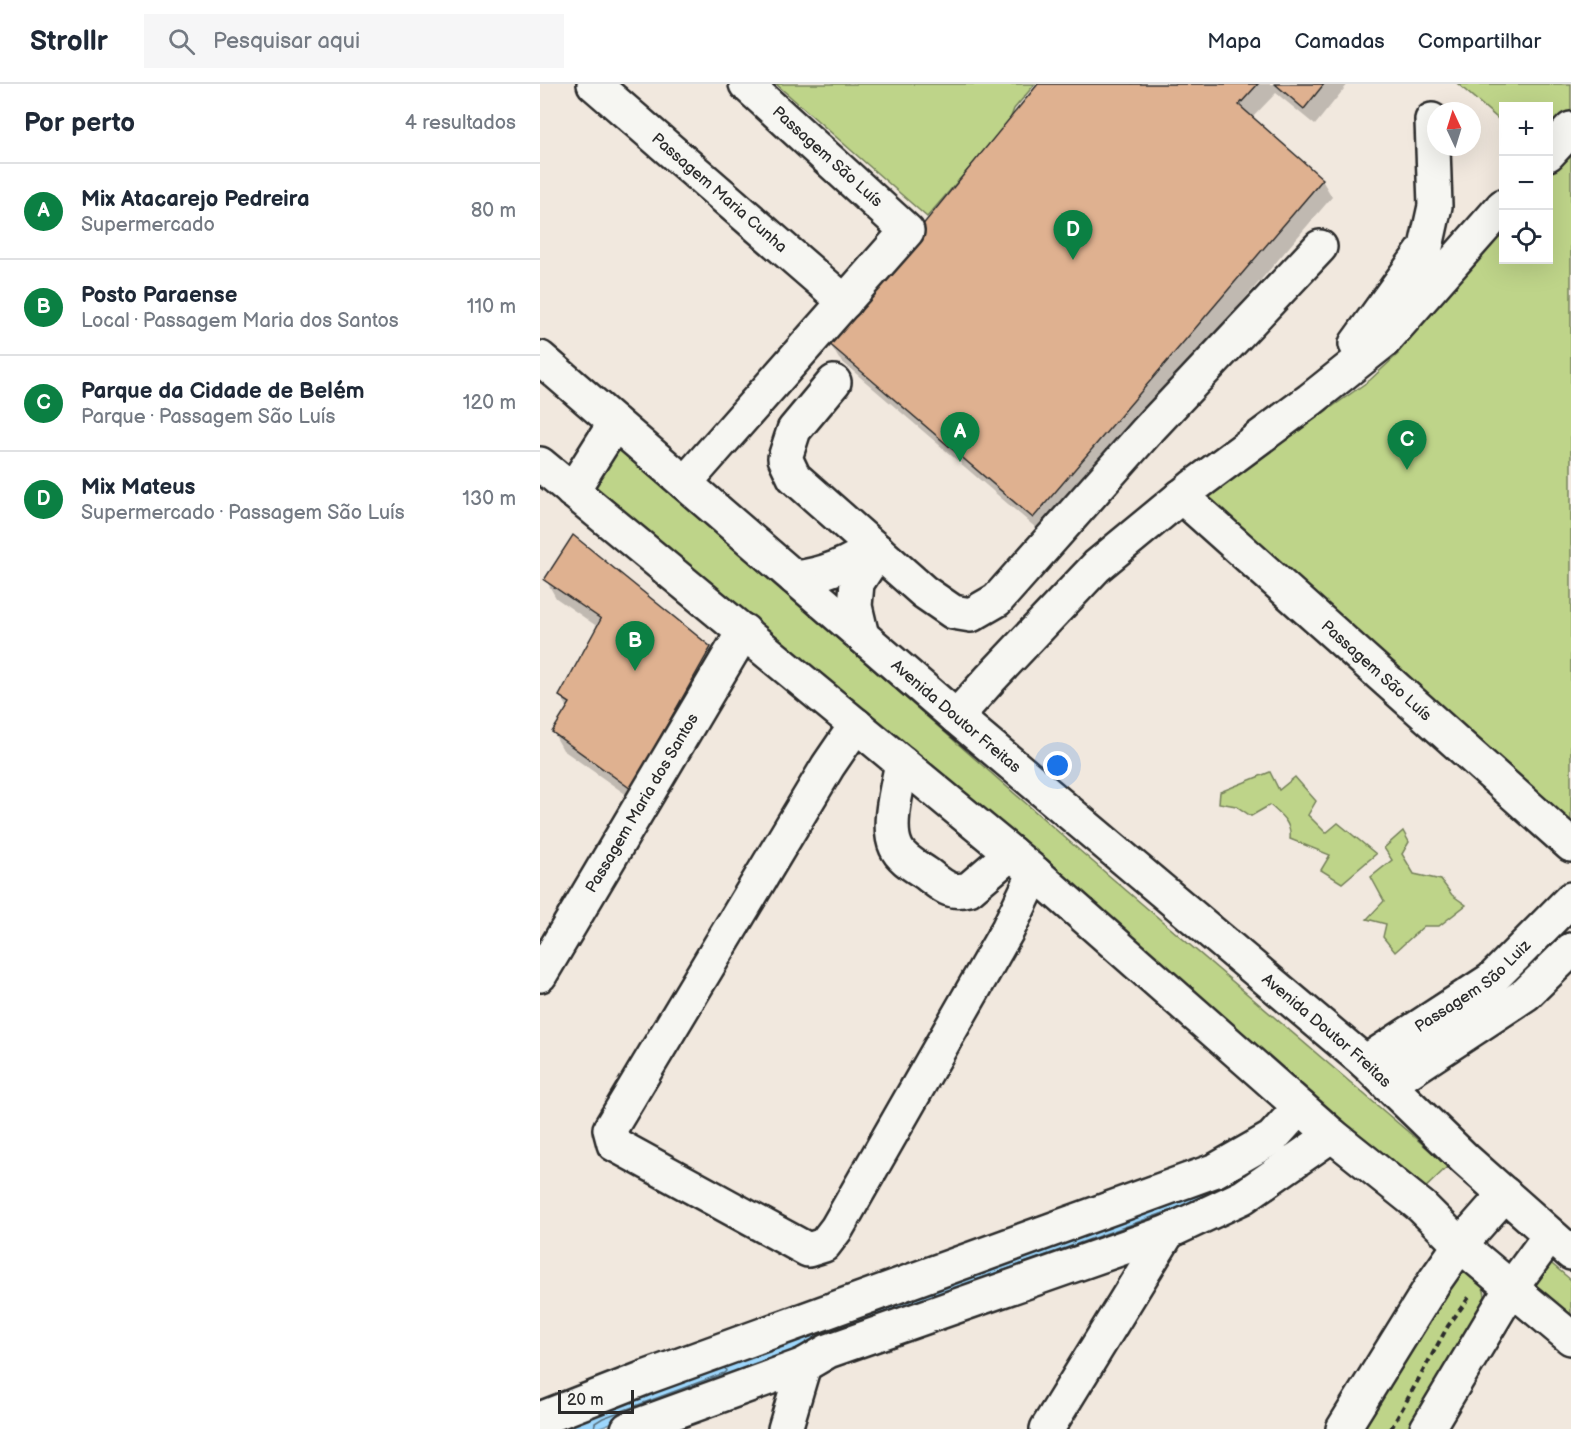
<!DOCTYPE html>
<html lang="pt">
<meta charset="utf-8">
<style>
:root{--surface:#fff;--page:#f6f6f7;--text:#1f2937;--muted:#747a83;--line:#e0e1e3;--accent:#0b8043}
body{margin:0;font-family:"Balsamiq Sans",sans-serif;background:var(--page);color:var(--text)}
.controls{position:absolute;right:18px;top:18px;display:grid;overflow:hidden;border-radius:0px;box-shadow:0 6px 24px #0002}
.controls button{width:54px;height:54px;display:grid;place-items:center;padding:0;border:0;border-bottom:2px solid var(--line);background:var(--surface);color:var(--text);font:30px sans-serif}
.compass{position:absolute;left:887px;top:18px;width:54px;height:54px;border-radius:50%;background:var(--surface);box-shadow:0 6px 24px #0002;rotate:356deg}
.scale{position:absolute;left:18px;bottom:15px;width:76px;box-sizing:border-box;padding-left:6px;border:3px solid #2b2b2b;border-top:0;font-size:16px;line-height:21px;white-space:nowrap;color:#2b2b2b;-webkit-text-stroke:4px #f6f6f2;paint-order:stroke}
.you{position:absolute;left:518px;top:682px;width:21px;height:21px;margin:-15px;border:4px solid #fff;border-radius:50%;background:#1a73e8;box-shadow:0 0 0 9px #1a73e833}
.badge{display:grid;place-items:center;width:39px;height:39px;border-radius:50%;background:var(--accent);color:#fff;font-size:20px;font-weight:700}
.pin{position:absolute;translate:-50% -50px;filter:drop-shadow(0 2px 3px #0008)}
.pin::after{content:'';position:absolute;top:32px;width:21px;height:18px;background:inherit;clip-path:polygon(0 0,100% 0,50% 100%)}
.list{margin:0;padding:0;list-style:none}
h2{display:flex;justify-content:space-between;align-items:center;height:78px;margin:0;padding:0 24px;font-size:26px}
h2 small{font-size:20px;font-weight:400;color:var(--muted)}
.list li{display:grid;grid-template-columns:39px 1fr auto;gap:18px;align-items:center;box-sizing:border-box;height:96px;padding:0 24px;border-top:2px solid var(--line)}
.list b{display:block;font-size:22px;white-space:nowrap}
.list p{margin:0;font-size:20px;white-space:nowrap;color:var(--muted)}
.list em{font-size:20px;font-style:normal;color:var(--muted)}
.icon{flex:none;width:33px;height:33px;fill:none;stroke:currentColor;stroke-width:2;stroke-linecap:round;stroke-linejoin:round}
.map{position:relative;flex:none;width:1031px;height:1345px;overflow:hidden}
header{display:flex;align-items:center;gap:36px;box-sizing:border-box;height:84px;padding:0 30px;background:var(--surface);border-bottom:2px solid var(--line)}
header strong{font-size:28px}
nav{display:flex;gap:33px;margin-inline-start:auto;font-size:21px}
.search{width:420px;height:54px;background:var(--page);display:flex;align-items:center;gap:15px;box-sizing:border-box;padding:0 21px;border-radius:0px;color:var(--muted);font-size:22px}
main{display:flex}
aside{flex:1;background:var(--surface)}
.map>svg:first-child{display:block}
.green{fill:#bed489;stroke:#74805a;stroke-width:1.5}
.water{fill:#9dd7fd;stroke:#6f92a9;stroke-width:1.5}
.shadow{fill:#0003}
.lines{fill:none;stroke-linecap:round;stroke-linejoin:round}
.shore{stroke:#59707f;stroke-width:1.5}
.building{fill:#dfb190;stroke:#2b2b2b;stroke-width:1.5}
.minor-casing{stroke:#2b2b2b;stroke-width:38}
.major-casing{stroke:#2b2b2b;stroke-width:38}
.path{stroke:#2b2b2b;stroke-width:4;stroke-dasharray:6 4.5;stroke-linecap:butt}
.minor{stroke:#f6f6f2;stroke-width:33}
.major{stroke:#f6f6f2;stroke-width:33}
.labels{text-anchor:middle;dominant-baseline:central;stroke-width:4.5;stroke-linejoin:round;paint-order:stroke}
.street-label{font-size:16px;fill:#2b2b2b;stroke:#f6f6f2}
</style>
<header>
<strong>Strollr</strong>
<div class="search"><svg class="icon" aria-label="search" viewBox="0 0 24 24"><circle cx="10" cy="10" r="6"/><path d="M15 15l6 6"/></svg>Pesquisar aqui</div>
<nav><a>Mapa</a><a>Camadas</a><a>Compartilhar</a></nav>
</header>
<main>
<aside>
<h2>Por perto<small>4 resultados</small></h2>
<ul class="list">
<li><span class="badge">A</span><div><b>Mix Atacarejo Pedreira</b><p>Supermercado</p></div><em>80 m</em></li>
<li><span class="badge">B</span><div><b>Posto Paraense</b><p>Local · Passagem Maria dos Santos</p></div><em>110 m</em></li>
<li><span class="badge">C</span><div><b>Parque da Cidade de Belém</b><p>Parque · Passagem São Luís</p></div><em>120 m</em></li>
<li><span class="badge">D</span><div><b>Mix Mateus</b><p>Supermercado · Passagem São Luís</p></div><em>130 m</em></li>
</ul>
</aside>
<div class="map">
<svg width="1031" height="1345" viewBox="0 0 1031 1345">
<rect width="100%" height="100%" fill="#f1e8de"/>
<filter id="ink" filterUnits="userSpaceOnUse"><feTurbulence type="fractalNoise" baseFrequency=".0167" numOctaves="2"/><feDisplacementMap in="SourceGraphic" scale="12" xChannelSelector="R" yChannelSelector="G"/><feConvolveMatrix kernelMatrix="1 2 1 2 8 2 1 2 1" color-interpolation-filters="sRGB"/></filter>
<g filter="url(#ink)">
<!-- green -->
<path class="green" d="M236,0H495L474,25L469,38L387,133Z
M918,0H1031V748L652,422L830,296L858,270L836,250L963,108V176H1008V22H963V39Z
M74,362L271,531L539,766L908,1082L878,1111L42,405Z
M730,688L739,706L755,693L776,717L768,731L786,749L798,739L836,770L802,799L781,786L790,771L750,755C752,739 741,731 730,721L711,732L696,722L679,719L680,708Z
M863,747L869,758L862,770L874,790L901,796L912,811L926,821L899,842H884L855,868L843,853L846,840L827,835L844,817L831,793L852,776L844,764Z
M1007,1176L1031,1196V1245L984,1206Z
M921,1185C935,1191 943,1197 945,1212L870,1345H810Z"/>
<!-- water -->
<path class="water" d="M753,1047L769,1059L666,1120L295,1254L55,1345H2Z"/>
<!-- shadow -->
<path class="shadow" d="M500,0H808L775,41L736,9L712,34L782,96L792,113L503,450L299,275L289,258Z
M6,496L170,564L180,582L101,721L23,666L13,648L28,624L21,612L58,543L16,514Z"/>
<g class="lines">
<!-- shore -->
<path class="shore" d="M408,1206L640,1123
M54,1345L55,1339L63,1334L184,1289L186,1287L185,1284"/>
</g>
<!-- building -->
<path class="building" d="M498,0H718L699,21L783,95L493,434L287,258Z
M735,0H784L764,25Z
M33,451L171,563L91,705L12,648L30,619L19,612L61,535L4,496Z"/>
<g class="lines">
<!-- minor casing -->
<g class="minor-casing">
<g id="minor">
<path id="s1" d="M54,0L305,218"/>
<path d="M1008,70L1031,45"/>
<path d="M816,260L886,163L895,122L892,36"/>
<path d="M294,298L254,346L245,374L254,393L384,508L413,528L431,531L457,516L607,347L780,163"/>
<path d="M145,399L367,147L206,0"/>
<path id="s2" d="M641,412L1031,761"/>
<path d="M255,494C282,491 311,480 333,463"/>
<path d="M322,552L315,522L317,499L338,467"/>
<path d="M416,633L451,594L557,482L654,402L770,316L844,257L963,122"/>
<path d="M316,641L288,682L70,1045L74,1060L268,1166L284,1161L297,1144L468,845L495,789"/>
<path d="M362,679C358,701 346,742 356,763C361,775 377,783 387,790C403,802 409,810 429,805L471,769"/>
<path id="s3" d="M0,891L204,547"/>
<path id="s4" d="M825,978L951,896L1031,815"/>
<path d="M848,1001L986,910L1031,866"/>
<path d="M0,1335L107,1293L676,1086L732,1054L760,1023"/>
<path d="M88,1345L264,1281L288,1267L628,1148L703,1113L792,1051"/>
<path d="M245,1345L264,1281"/>
<path d="M507,1345L628,1148"/>
</g>
</g>
<!-- major casing -->
<g class="major-casing">
<g id="major">
<path id="s5" d="M0,274L416,633L825,978L925,1075L1031,1169"/>
<path d="M0,380L495,789L792,1051L882,1123L920,1161L1031,1254"/>
<path d="M32,407L75,339"/>
<path d="M803,1345L894,1198L920,1161L965,1110"/>
<path d="M887,1345L972,1203L1010,1151"/>
</g>
</g>
<!-- path -->
<path class="path" d="M851,1345L908,1242L930,1212"/>
<!-- minor -->
<use href="#minor" class="minor"/>
<!-- major -->
<use href="#major" class="major"/>
</g>
</g>
<g class="labels">
<!-- street labels -->
<g class="street-label">
<text transform="translate(287 73) rotate(42)">Passagem São Luís</text>
<text stroke="none"><textPath href="#s1" startOffset="166">Passagem Maria Cunha</textPath></text>
<text stroke="none"><textPath href="#s2" startOffset="262">Passagem São Luís</textPath></text>
<text stroke="none"><textPath href="#s5" startOffset="549">Avenida Doutor Freitas</textPath></text>
<text stroke="none"><textPath href="#s3" startOffset="200">Passagem Maria dos Santos</textPath></text>
<text stroke="none"><textPath href="#s4" startOffset="132">Passagem São Luiz</textPath></text>
<text stroke="none"><textPath href="#s5" startOffset="1035">Avenida Doutor Freitas</textPath></text>
</g>
</g>
</svg>
<div class="controls">
<button>+</button>
<button>−</button>
<button><svg class="icon" aria-label="locate" viewBox="0 0 24 24"><circle cx="12" cy="12" r="6"/><path d="M12 2v4M12 18v4M2 12h4M18 12h4"/></svg></button>
</div>
<svg class="compass" viewBox="-18 -18 36 36"><path d="M0-13l5 13h-10z" fill="#e53935"/><path d="M0 13l5-13h-10z" fill="#747a83"/></svg>
<div class="scale">20 m</div>
<div class="you"></div>
<div class="pin badge" style="left:420px;top:378px">A</div>
<div class="pin badge" style="left:95px;top:587px">B</div>
<div class="pin badge" style="left:867px;top:386px">C</div>
<div class="pin badge" style="left:533px;top:176px">D</div>
</div>
</main>
